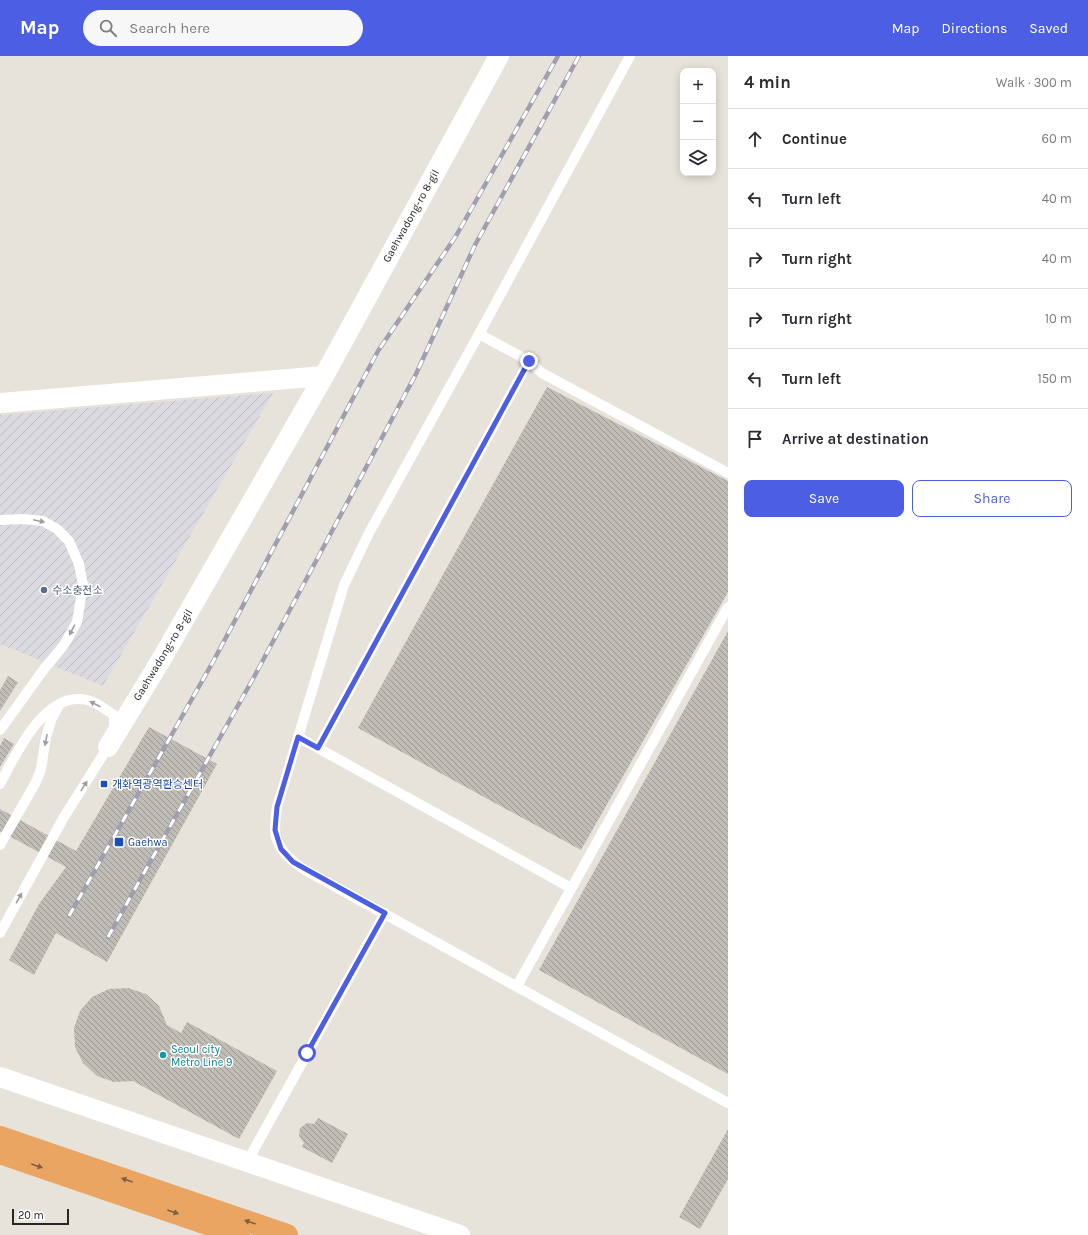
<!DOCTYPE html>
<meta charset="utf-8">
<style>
:root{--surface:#fff;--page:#f7f7f7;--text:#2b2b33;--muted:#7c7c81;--line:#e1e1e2;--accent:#4b5ee4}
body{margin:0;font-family:Karla,"Noto Sans KR",sans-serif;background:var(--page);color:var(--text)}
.controls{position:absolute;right:12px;top:12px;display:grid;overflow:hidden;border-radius:8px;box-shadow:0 2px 10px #0003}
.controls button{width:36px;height:36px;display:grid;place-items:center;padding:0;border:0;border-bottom:1px solid var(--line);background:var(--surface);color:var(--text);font:20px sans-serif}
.scale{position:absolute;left:12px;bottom:10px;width:57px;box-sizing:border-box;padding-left:4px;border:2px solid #272727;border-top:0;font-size:11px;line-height:14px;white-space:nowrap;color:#272727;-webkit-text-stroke:3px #fff;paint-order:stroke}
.stop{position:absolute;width:12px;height:12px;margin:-9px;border:3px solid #4b5ee4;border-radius:50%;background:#fff}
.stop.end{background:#4b5ee4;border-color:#fff;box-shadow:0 1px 4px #0008}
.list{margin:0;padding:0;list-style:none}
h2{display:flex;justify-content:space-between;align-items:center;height:52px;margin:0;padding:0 16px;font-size:17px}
h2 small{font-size:13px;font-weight:400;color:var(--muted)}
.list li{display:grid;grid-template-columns:26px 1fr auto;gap:12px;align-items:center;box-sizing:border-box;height:60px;padding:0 16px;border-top:1px solid var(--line)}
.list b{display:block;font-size:15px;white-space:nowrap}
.list em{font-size:13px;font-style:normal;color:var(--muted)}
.actions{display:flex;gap:8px;padding:12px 16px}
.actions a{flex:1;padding:9px 0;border:1px solid var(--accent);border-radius:8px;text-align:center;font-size:14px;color:var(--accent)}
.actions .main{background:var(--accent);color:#fff}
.icon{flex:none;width:22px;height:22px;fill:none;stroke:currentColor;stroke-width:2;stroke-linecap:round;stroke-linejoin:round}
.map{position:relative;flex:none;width:728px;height:1179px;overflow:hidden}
header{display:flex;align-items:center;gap:24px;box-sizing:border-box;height:56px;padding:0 20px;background:var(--accent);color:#fff}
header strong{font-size:19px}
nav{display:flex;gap:22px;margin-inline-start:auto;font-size:14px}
.search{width:280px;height:36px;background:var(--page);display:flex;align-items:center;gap:10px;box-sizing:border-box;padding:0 14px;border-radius:22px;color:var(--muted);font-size:15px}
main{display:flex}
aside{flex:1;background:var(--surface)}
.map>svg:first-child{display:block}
.industrial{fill:url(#industrial-furrows)}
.building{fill:url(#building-back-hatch)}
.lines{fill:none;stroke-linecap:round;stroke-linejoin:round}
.lane{stroke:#fff;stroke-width:10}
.street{stroke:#fff;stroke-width:20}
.highway{stroke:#eaa562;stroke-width:22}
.rail-casing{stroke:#9e9faf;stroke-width:4.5}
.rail{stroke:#fff;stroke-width:3;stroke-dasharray:9;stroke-linecap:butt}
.oneway{fill:#9e9e9e}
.oneway2{fill:#7f6042}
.route{stroke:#4b5ee4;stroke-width:5}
.service-dot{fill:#5c6f8a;stroke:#fff;stroke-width:1.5}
.transit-dot{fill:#1a4fb4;stroke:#fff;stroke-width:1.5}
.culture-dot{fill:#0f9aa8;stroke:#fff;stroke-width:1.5}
.labels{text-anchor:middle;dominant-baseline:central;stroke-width:3;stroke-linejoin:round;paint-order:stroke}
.street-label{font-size:11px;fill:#272727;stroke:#fff}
.service-label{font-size:11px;fill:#4e5e75;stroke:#fff;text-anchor:start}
.transit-label{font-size:11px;fill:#164399;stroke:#fff;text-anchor:start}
.culture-label{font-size:11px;fill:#0d838f;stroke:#fff;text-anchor:start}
</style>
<header>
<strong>Map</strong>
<div class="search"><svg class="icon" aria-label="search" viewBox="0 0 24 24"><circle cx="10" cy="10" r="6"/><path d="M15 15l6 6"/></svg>Search here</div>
<nav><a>Map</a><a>Directions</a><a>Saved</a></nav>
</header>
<main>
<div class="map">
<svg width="728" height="1179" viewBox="0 0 728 1179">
<defs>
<pattern id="industrial-furrows" width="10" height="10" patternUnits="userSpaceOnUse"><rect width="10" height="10" fill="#dcdae1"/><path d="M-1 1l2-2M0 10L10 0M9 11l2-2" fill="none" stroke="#bdbbc1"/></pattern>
<pattern id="building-back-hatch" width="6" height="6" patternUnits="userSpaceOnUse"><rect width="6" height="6" fill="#c0bcb6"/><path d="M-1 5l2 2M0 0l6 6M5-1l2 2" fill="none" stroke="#9c9994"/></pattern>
</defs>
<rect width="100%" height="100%" fill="#e8e3da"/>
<!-- industrial -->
<path class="industrial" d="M273,337L103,630L0,588V359Z"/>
<!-- building -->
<path class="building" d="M547,331L728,425V536L581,794L358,672Z
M728,575V1018L539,914Z
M8,620L18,626L0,655V634Z
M149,671L217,708L107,906L56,877L34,919L9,904L39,848L66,811L0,775V753L76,795Z
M4,682L14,688L0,711V690Z
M128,932L146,938L159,950L167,969L181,977L187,966L277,1015L239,1083L133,1025L114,1026L97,1020L83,1007L75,991L74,972L80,955L92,941L109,933Z
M318,1062L348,1078L332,1107L302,1091L304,1087L299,1080L300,1072L307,1067L314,1068Z
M728,1073V1123L700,1173L679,1161Z"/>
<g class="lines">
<!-- lane -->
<path class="lane" d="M630,0L479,278L369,477L344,529L277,751C276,758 275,766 275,773C275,792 291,805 305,814L728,1047
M479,278L529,305L542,317L728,417
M0,464L24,463L43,465L57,473L69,485L79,508L83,529L77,566L64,589L44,613L0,674
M298,681L571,832
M318,692L529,305
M0,728C16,698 45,634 87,644C97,646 106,654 114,659V674
M0,789L36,726L41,713L46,681L52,662L58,651
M0,877L64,761L108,691
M517,930L728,551
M247,1106L385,857"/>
<!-- street -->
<path class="street" d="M0,347L324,320
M108,691L161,604L324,320L499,0
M0,1021L460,1179"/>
<!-- highway -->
<path class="highway" d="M0,1081L287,1179
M0,1097L239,1179"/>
<!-- rail casing -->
<g class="rail-casing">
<path id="rail" d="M69,860L214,604L378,295L456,180L558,0
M108,881L254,621L416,318L475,189L579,0"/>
</g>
<!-- rail -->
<use href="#rail" class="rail"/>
</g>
<!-- one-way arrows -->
<defs><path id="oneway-solid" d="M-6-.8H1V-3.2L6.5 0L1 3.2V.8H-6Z"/></defs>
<g class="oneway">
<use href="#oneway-solid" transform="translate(39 465) rotate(12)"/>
<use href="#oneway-solid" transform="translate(72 574) rotate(118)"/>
<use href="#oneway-solid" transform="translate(95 648) rotate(-153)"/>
<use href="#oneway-solid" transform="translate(46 684) rotate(101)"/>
<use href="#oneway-solid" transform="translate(84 730) rotate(-58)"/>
<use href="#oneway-solid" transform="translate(19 842) rotate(-61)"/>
</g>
<g class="oneway2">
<use href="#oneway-solid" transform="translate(37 1110) rotate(19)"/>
<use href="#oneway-solid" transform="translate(127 1124) rotate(-161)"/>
<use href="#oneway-solid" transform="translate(173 1156) rotate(19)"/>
<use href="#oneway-solid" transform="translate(250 1166) rotate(-161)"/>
</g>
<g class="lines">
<!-- route -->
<path class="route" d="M307,997L385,857L293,806L281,793L275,774L277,751L298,681L318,692L529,305"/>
</g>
<!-- markers -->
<circle class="service-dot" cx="44" cy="534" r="4"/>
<g class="transit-dot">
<rect x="100" y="724" width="8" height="8" rx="2"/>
<rect x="114" y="781" width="10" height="10" rx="2"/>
</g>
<circle class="culture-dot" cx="163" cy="999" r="4"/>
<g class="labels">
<!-- street labels -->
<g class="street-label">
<text transform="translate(411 160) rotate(-61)">Gaehwadong-ro 8-gil</text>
<text transform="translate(163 599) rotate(-59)">Gaehwadong-ro 8-gil</text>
</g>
<!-- service labels -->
<g class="service-label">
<text x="52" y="534">수소충전소</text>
</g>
<!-- transit labels -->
<g class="transit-label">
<text x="112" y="728">개화역광역환승센터</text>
<text x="128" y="786">Gaehwa</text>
</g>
<!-- culture labels -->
<g class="culture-label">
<text x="171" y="993">Seoul city<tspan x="171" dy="13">Metro Line 9</tspan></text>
</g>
</g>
</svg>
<div class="controls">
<button>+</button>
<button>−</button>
<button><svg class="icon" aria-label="layers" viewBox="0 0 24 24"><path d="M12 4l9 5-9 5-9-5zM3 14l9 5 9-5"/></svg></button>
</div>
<div class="scale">20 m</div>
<div class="stop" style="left:307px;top:997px"></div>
<div class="stop end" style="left:529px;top:305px"></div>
</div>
<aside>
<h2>4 min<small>Walk · 300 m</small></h2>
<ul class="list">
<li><svg class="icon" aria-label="ahead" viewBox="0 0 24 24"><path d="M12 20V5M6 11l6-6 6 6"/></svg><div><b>Continue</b></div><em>60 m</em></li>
<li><svg class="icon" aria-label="left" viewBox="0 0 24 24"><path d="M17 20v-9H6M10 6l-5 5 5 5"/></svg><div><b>Turn left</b></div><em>40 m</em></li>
<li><svg class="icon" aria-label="right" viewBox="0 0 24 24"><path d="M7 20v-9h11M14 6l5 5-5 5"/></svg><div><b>Turn right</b></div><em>40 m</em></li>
<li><svg class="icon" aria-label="right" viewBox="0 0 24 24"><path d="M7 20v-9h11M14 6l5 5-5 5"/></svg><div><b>Turn right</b></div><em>10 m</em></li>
<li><svg class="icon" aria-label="left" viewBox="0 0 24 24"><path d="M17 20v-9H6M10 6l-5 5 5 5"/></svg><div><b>Turn left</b></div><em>150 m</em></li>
<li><svg class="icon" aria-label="arrive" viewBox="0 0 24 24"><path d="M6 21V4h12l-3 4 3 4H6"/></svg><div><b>Arrive at destination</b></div></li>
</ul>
<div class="actions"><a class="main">Save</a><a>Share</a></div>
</aside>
</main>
